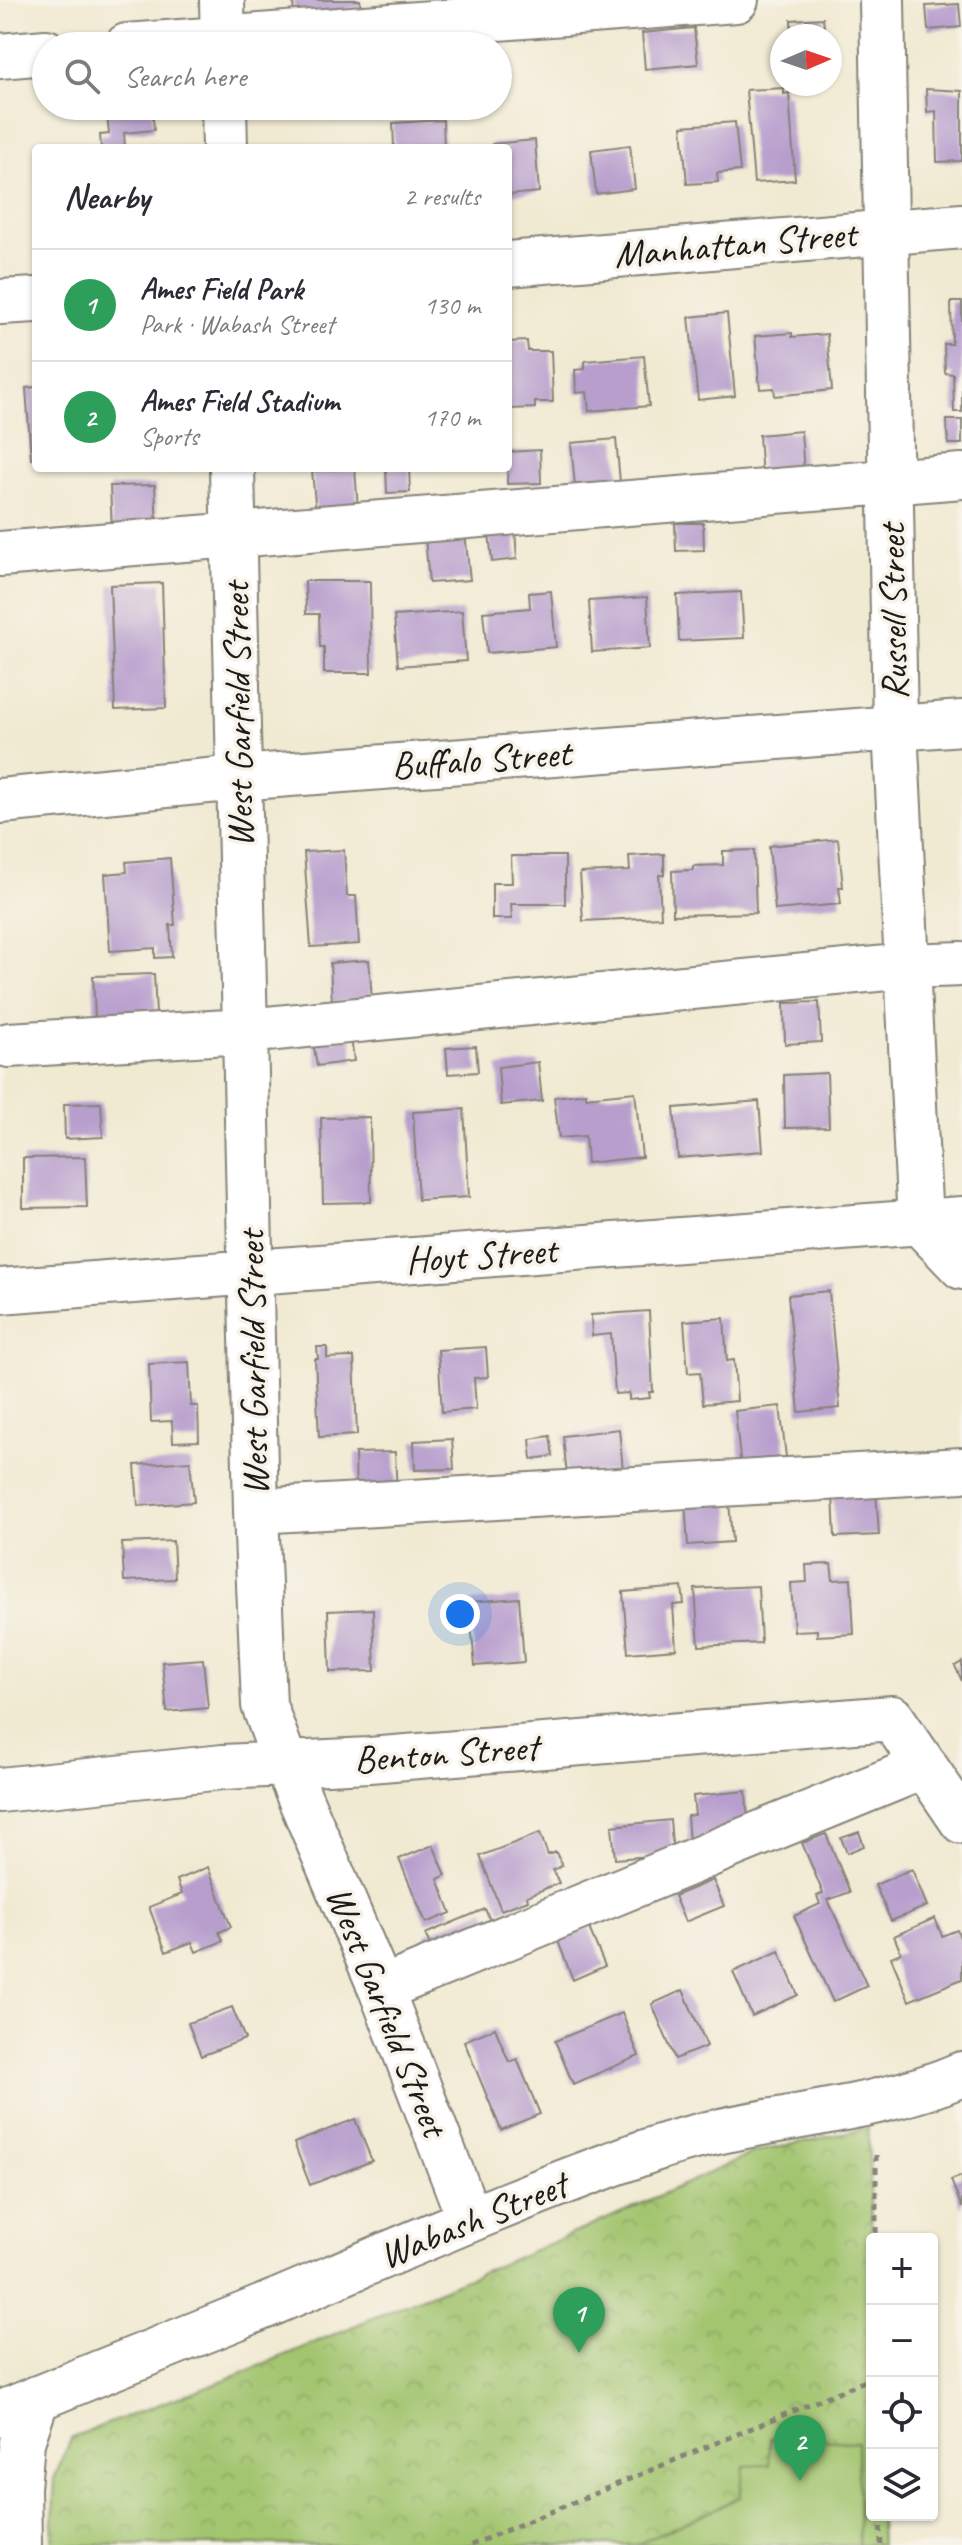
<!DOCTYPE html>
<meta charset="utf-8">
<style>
:root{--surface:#fff;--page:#f7f7f7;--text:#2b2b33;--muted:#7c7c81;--line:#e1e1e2;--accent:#1f6fb2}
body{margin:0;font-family:Caveat,sans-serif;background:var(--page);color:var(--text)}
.controls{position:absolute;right:24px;bottom:24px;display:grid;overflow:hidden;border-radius:8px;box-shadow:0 2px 6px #0004}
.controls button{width:72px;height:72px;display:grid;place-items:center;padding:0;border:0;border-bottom:2px solid var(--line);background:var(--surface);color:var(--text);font:40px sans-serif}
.compass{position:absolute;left:770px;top:24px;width:72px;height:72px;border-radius:50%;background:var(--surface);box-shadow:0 2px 6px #0004;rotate:88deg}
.you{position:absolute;left:460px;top:1614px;width:28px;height:28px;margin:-20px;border:6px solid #fff;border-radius:50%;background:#1a73e8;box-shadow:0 0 0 12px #1a73e833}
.badge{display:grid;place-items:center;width:52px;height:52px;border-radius:50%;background:var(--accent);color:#fff;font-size:26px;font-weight:700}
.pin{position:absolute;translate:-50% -66px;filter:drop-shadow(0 2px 4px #0008)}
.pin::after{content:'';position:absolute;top:42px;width:28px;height:24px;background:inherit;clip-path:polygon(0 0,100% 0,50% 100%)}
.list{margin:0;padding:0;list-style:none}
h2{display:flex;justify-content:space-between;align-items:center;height:104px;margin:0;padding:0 32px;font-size:34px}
h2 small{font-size:26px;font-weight:400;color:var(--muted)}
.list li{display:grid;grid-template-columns:52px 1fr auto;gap:24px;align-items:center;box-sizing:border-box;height:112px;padding:0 32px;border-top:2px solid var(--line)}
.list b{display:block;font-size:30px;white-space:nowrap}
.list p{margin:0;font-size:26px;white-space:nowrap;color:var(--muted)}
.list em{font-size:26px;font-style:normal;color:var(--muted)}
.icon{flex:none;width:44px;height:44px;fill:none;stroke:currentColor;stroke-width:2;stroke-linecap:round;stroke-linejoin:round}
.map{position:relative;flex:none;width:962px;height:2545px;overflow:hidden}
.search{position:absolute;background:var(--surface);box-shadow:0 2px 6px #0004;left:32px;top:32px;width:480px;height:88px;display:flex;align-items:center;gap:20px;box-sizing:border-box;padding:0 28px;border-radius:44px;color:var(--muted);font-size:30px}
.panel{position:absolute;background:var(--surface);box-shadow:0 2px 6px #0004;left:32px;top:144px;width:480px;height:328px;border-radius:8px}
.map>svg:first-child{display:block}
.park{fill:url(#park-crowns);stroke:#607046;stroke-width:2}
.garden{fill:#a3c56f;stroke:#607046;stroke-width:2}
.building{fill:#b79ecd}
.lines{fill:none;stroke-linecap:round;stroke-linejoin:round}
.minor-casing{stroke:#868378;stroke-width:48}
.path{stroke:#868378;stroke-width:5;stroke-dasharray:6 6;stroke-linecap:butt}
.minor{stroke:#fff;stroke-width:44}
.labels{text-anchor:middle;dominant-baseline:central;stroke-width:7;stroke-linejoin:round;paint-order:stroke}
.street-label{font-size:38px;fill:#1c1c1c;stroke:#f7f3e8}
</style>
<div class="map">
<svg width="962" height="2545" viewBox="0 0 962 2545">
<defs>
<pattern id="park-crowns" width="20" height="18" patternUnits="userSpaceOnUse" patternTransform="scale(2)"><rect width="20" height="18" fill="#a3c56f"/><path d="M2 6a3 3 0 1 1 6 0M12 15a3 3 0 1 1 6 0" fill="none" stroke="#8ca960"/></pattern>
</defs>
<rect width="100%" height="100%" fill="#f7f3e8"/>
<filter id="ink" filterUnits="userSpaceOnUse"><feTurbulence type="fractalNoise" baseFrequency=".0125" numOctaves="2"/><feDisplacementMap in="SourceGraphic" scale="16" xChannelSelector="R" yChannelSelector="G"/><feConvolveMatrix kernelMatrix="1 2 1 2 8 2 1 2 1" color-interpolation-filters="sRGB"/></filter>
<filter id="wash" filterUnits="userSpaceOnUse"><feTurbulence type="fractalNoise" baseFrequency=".006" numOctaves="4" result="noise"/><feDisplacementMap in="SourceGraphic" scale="32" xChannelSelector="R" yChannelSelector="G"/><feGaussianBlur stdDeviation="1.8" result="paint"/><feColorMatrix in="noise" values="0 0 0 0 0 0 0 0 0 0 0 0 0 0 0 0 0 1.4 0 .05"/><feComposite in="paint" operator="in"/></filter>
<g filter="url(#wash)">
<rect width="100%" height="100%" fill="#f1ead3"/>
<!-- park -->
<path class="park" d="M868,2128L872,2242V2515H880L881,2545H52L55,2476L72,2437L240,2374L598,2223L756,2152Z"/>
<!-- garden -->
<path class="garden" d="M770,2438L857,2442L859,2545H636L740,2497L744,2466L769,2465Z"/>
<g id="blocks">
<!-- building -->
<path class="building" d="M293,0H360L361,7L294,19Z
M959,4L961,27L928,30L926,6Z
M823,18L825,36H792L791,20Z
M694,28L698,64L645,69L642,33Z
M784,88V94L789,93L795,180L754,183L746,90Z
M926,89L962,91V161L937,162L936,111L927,112Z
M106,106H152L154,130L124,133L125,148H101L100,135L109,134Z
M443,120L444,148H394L393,123Z
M735,122L740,171L717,173L718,182L687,184L682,126Z
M535,140L539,192L508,195V148H492V144Z
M630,145L635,189L596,194L591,150Z
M951,302H962V412H954L953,374L945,373L944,344H952Z
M727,313L735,396L698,400L689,317Z
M792,333V337L827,334L832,390L775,396L774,388L760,389L755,336Z
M527,341L528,351H551L553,402H535V408L508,409V342Z
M644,356L649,406L589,411L587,392L576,393L575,370L585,369V361Z
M36,387V459H31L26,388Z
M947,420H962V444H948Z
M801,431L804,473L762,477L759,435Z
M616,439L620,482L575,486L571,443Z
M540,450L541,483L507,484L508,452Z
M355,468L358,509L316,513L312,471Z
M386,468H409L410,492L387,493Z
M155,485L157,528L112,530L110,486Z
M675,523H703L704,550L676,551Z
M515,530L517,559L492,562L489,533Z
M465,533L470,580L429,583L425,537Z
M305,581H370L371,673H324V647H320L319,614H306Z
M162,583L166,708L115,710L110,585Z
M551,591L556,647L487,653L483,612L530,608L529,593Z
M741,592L744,638L679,641L677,595Z
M647,597L650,648L592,652L589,601Z
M462,611L466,661L398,666L394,616Z
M838,839L843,887H839L841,904L775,910L769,846Z
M344,850L347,896H356L359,944L311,947L304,852Z
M754,850L756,913L673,915L672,871L693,870V866L723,865V851Z
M664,854V875H659L661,917L583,921L580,873L630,871L629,856Z
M511,856H565V904H511L512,919H492V883H512Z
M170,858L175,925H170L172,957L155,958V948L110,951L105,874L127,872L126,862Z
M369,960L372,1000L332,1002L330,963Z
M154,974L156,1015L95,1018L93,976Z
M819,1002L821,1042L785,1044L784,1003Z
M351,1037L354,1061L317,1066L313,1042Z
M476,1046L478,1072L448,1074L446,1048Z
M538,1062L542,1101L501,1105L498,1067Z
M827,1073L829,1127L785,1128L784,1075Z
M635,1092L642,1157L587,1163L585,1136L559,1138L554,1097L586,1093V1097Z
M759,1101L763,1151L678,1158L674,1108Z
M101,1103L103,1137L65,1139L64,1104Z
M464,1109L469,1197L418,1200L413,1112Z
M370,1117L371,1202L323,1203L321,1118Z
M85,1157L87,1207L23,1208V1158Z
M829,1291L840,1408L799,1412L788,1295Z
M649,1311L653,1392H649L650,1398L629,1400V1393L615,1394L611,1334L592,1336L591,1315Z
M724,1318L727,1361L734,1360L737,1401L703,1404L700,1372L688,1373L684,1321Z
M317,1347H327V1358L354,1357L357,1435L319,1437L315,1359H318Z
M486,1347L488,1377L474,1378L476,1409L442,1412L438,1350Z
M189,1362L191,1406H198L199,1441L173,1442L172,1421L151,1422L149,1364Z
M780,1406L786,1457L763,1459L764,1466L741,1468L735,1411Z
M619,1429L623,1470L567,1476L563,1436Z
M550,1436L553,1456L532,1459L530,1439Z
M452,1439L454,1469L415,1470L414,1441Z
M395,1452L397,1495L356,1497L355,1453Z
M190,1461L194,1502L138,1506L135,1465Z
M876,1492L879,1535L835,1537L833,1495Z
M729,1500L732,1542L688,1545L685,1503Z
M173,1541L175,1579L124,1581L122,1543Z
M831,1564L833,1580L851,1579L854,1634L817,1636V1630L794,1631L791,1583L807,1582L806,1565Z
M758,1586L761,1643L699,1646L695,1589Z
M682,1587L684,1604L673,1605L676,1649L628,1653L623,1592Z
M519,1598L524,1662L475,1666L469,1602Z
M373,1609L375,1671L330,1672L328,1611Z
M203,1659L208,1708L167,1712L162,1662Z
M962,1662V1681L955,1666Z
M746,1791L748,1823L689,1842L687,1816L695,1815L693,1796Z
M670,1820L673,1854L615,1859L612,1826Z
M859,1832L864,1846L847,1853L841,1838Z
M540,1833L548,1855L556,1852L562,1866L553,1870L559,1883L527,1896L528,1900L501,1910L480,1856Z
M826,1834L850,1892L828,1900L867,1986L833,2002L794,1916L820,1904L817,1896L823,1893L802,1843Z
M433,1845L446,1875L438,1879L451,1913L426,1923L399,1859Z
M208,1867L231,1927L219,1932L223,1941L196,1952L192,1942L166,1952L149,1907L182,1894L177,1880Z
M912,1869L927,1906L891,1921L875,1885Z
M713,1880L724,1906L685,1922L674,1896Z
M485,1909L494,1929L437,1960L425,1934Z
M935,1918L942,1936L957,1930L962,1943V1979L909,2001L891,1957L901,1953L894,1936Z
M589,1928L605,1966L573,1980L558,1941Z
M779,1951L798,1995L752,2016L733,1972Z
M683,1990L707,2046L675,2059L652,2004Z
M232,2007L245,2039L201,2056L188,2023Z
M622,2013L639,2056L573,2084L555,2041Z
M495,2028L509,2062L517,2059L540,2114L501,2130L464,2041Z
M355,2119L372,2161L310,2185L294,2143Z
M962,2176V2208L951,2180Z"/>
</g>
</g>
<g filter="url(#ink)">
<use href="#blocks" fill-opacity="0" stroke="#868378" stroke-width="2"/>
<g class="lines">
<!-- minor casing -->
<g class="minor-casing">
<path id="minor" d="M222,0L223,46
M882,0L895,728L920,1223L962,1267
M127,46L736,0
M0,56L46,52
M224,106L225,148
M508,264L962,226
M0,302L36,300
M232,468L256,1511L264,1705L285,1763L381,1989L469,2218
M0,554L962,476
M0,801L239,778L962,723
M9,1045L245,1031L907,966L962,964
M0,1291L962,1219
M256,1511L962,1470
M0,1790L223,1767L369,1760L892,1718L962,1821
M381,1989L925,1766
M0,2414C91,2375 184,2340 275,2302C400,2249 523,2195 651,2150C752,2115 863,2117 962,2074
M19,2545L18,2488L22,2442L37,2398"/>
</g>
<!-- path -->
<path class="path" d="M876,2155V2239
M880,2515L881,2545
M471,2545L872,2378"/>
<!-- minor -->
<use href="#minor" class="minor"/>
</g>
</g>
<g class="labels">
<!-- street labels -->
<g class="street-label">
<text transform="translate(735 244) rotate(-5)">Manhattan Street</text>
<text transform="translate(893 612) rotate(-91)">Russell Street</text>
<text transform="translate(238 715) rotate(-91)">West Garfield Street</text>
<text transform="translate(481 759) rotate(-4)">Buffalo Street</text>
<text transform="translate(481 1255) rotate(-4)">Hoyt Street</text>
<text transform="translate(253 1363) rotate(-91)">West Garfield Street</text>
<text transform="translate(446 1753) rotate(-4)">Benton Street</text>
<text transform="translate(387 2011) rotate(68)">West Garfield Street</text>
<text transform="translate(473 2220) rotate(-22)">Wabash Street</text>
</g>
</g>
</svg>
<div class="controls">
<button>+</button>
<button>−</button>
<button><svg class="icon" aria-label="locate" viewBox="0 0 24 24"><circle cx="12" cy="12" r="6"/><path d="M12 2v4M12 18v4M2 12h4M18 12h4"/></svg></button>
<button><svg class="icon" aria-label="layers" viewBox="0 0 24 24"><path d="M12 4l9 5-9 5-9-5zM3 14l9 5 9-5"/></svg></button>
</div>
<svg class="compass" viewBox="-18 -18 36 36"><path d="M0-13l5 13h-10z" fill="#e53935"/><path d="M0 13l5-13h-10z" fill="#7c7c81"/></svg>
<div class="you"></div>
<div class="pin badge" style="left:579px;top:2353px;background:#2e9e5b">1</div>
<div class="pin badge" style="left:800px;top:2481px;background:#2e9e5b">2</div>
<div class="search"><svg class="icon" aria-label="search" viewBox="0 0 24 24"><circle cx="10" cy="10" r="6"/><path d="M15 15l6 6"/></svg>Search here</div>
<section class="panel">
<h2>Nearby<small>2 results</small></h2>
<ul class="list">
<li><span class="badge" style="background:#2e9e5b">1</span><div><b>Ames Field Park</b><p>Park · Wabash Street</p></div><em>130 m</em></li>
<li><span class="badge" style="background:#2e9e5b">2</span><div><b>Ames Field Stadium</b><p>Sports</p></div><em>170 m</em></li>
</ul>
</section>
</div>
